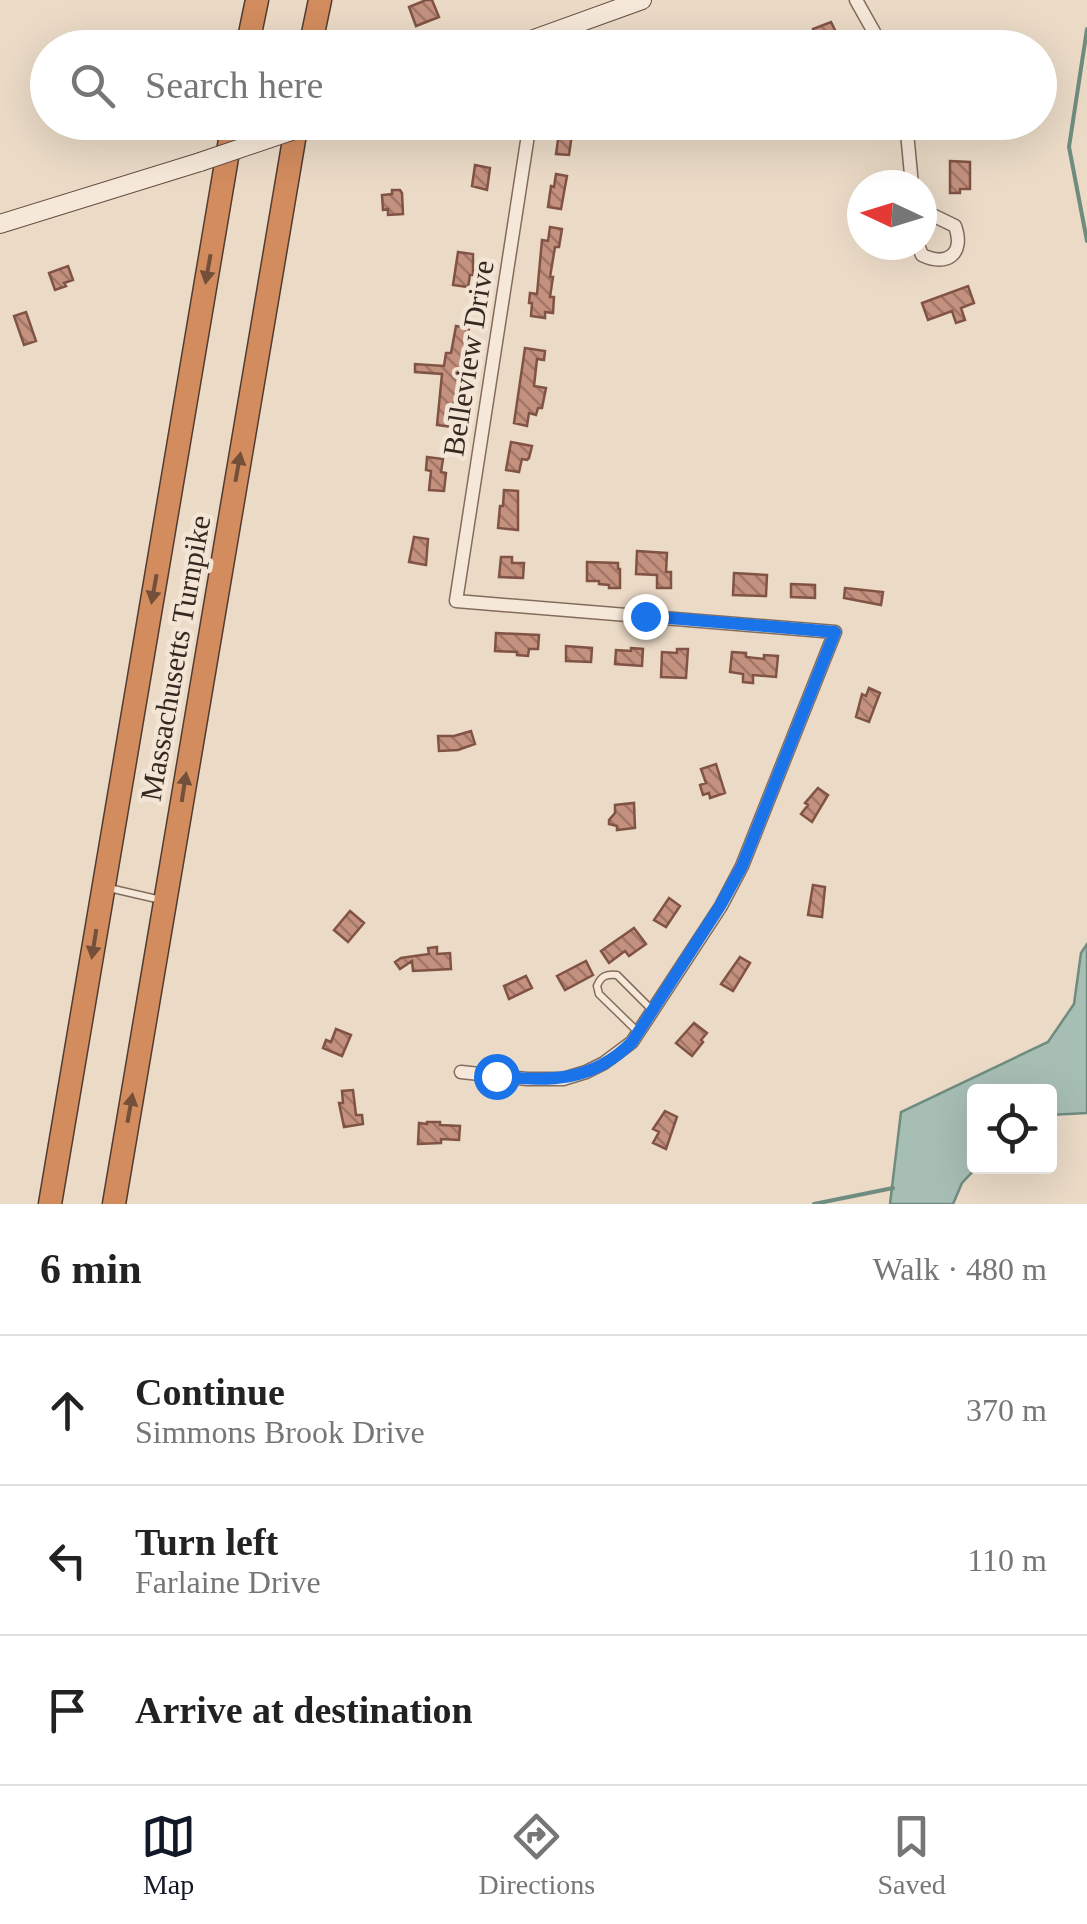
<!DOCTYPE html>
<meta charset="utf-8">
<style>
:root{--surface:#fff;--page:#f2f2f2;--text:#222;--muted:#767676;--line:#e0e0e0;--accent:#111827}
body{margin:0;font-family:"Times New Roman",serif;background:var(--page);color:var(--text)}
.controls{position:absolute;right:30px;bottom:30px;display:grid;overflow:hidden;border-radius:10px;box-shadow:0 10px 40px #0002}
.controls button{width:90px;height:90px;display:grid;place-items:center;padding:0;border:0;border-bottom:2px solid var(--line);background:var(--surface);color:var(--text);font:50px sans-serif}
.compass{position:absolute;left:847px;top:170px;width:90px;height:90px;border-radius:50%;background:var(--surface);box-shadow:0 10px 40px #0002;rotate:274deg}
.stop{position:absolute;width:30px;height:30px;margin:-22px;border:8px solid #1a73e8;border-radius:50%;background:#fff}
.stop.end{background:#1a73e8;border-color:#fff;box-shadow:0 2px 10px #0008}
.list{margin:0;padding:0;list-style:none}
h2{display:flex;justify-content:space-between;align-items:center;height:130px;margin:0;padding:0 40px;font-size:42px}
h2 small{font-size:32px;font-weight:400;color:var(--muted)}
.list li{display:grid;grid-template-columns:65px 1fr auto;gap:30px;align-items:center;box-sizing:border-box;height:150px;padding:0 40px;border-top:2px solid var(--line)}
.list b{display:block;font-size:38px;white-space:nowrap}
.list p{margin:0;font-size:32px;white-space:nowrap;color:var(--muted)}
.list em{font-size:32px;font-style:normal;color:var(--muted)}
.icon{flex:none;width:55px;height:55px;fill:none;stroke:currentColor;stroke-width:2;stroke-linecap:round;stroke-linejoin:round}
.map{position:relative;flex:none;width:1087px;height:1204px;overflow:hidden}
.search{position:absolute;background:var(--surface);box-shadow:0 10px 40px #0002;left:30px;right:30px;top:30px;height:110px;display:flex;align-items:center;gap:25px;box-sizing:border-box;padding:0 35px;border-radius:55px;color:var(--muted);font-size:38px}
.sheet{height:580px;background:var(--surface)}
nav{display:flex;justify-content:space-around;align-items:center;box-sizing:border-box;height:140px;border-top:2px solid var(--line);background:var(--surface);font-size:28px;color:var(--muted)}
nav a{display:grid;justify-items:center;gap:5px}
nav .on{color:var(--accent)}
.map>svg:first-child{display:block}
.water{fill:#a7beb4;stroke:#6f8c80;stroke-width:2.5}
.lines{fill:none;stroke-linecap:round;stroke-linejoin:round}
.stream{stroke:#6f8c80;stroke-width:4}
.building{fill:url(#building-back-hatch);stroke:#815345;stroke-width:2.5}
.service-casing{stroke:#846c5d;stroke-width:9}
.minor-casing{stroke:#846c5d;stroke-width:15}
.secondary-casing{stroke:#664d40;stroke-width:20}
.motorway-casing{stroke:#523b31;stroke-width:25}
.service{stroke:#f6e8d8;stroke-width:6}
.minor{stroke:#f6e8d8;stroke-width:12}
.secondary{stroke:#f6e8d8;stroke-width:18}
.motorway{stroke:#d28c5e;stroke-width:22}
.secondary-bridge-casing{stroke:#664d40;stroke-width:20;stroke-linecap:butt}
.secondary-bridge{stroke:#f6e8d8;stroke-width:18}
.oneway{fill:#744f39}
.route{stroke:#1a73e8;stroke-width:12}
.labels{text-anchor:middle;dominant-baseline:central;stroke-width:9;stroke-linejoin:round;paint-order:stroke}
.street-label{font-size:30px;fill:#362720;stroke:#f2e5d5}
</style>
<div class="map">
<svg width="1087" height="1204" viewBox="0 0 1087 1204">
<defs>
<pattern id="building-back-hatch" width="6" height="6" patternUnits="userSpaceOnUse" patternTransform="scale(2.5)"><rect width="6" height="6" fill="#c5917f"/><path d="M-1 5l2 2M0 0l6 6M5-1l2 2" fill="none" stroke="#a17668"/></pattern>
</defs>
<rect width="100%" height="100%" fill="#eadac6"/>
<!-- water -->
<path class="water" d="M1087,944V1113L1050,1115V1092H974V1166L977,1167L962,1183L953,1204H890L901,1112L1048,1042L1074,1004L1081,953Z"/>
<g class="lines">
<!-- stream -->
<path class="stream" d="M1087,29L1069,147L1087,241
M814,1204L893,1188"/>
</g>
<!-- building -->
<path class="building" d="M426,0H432L439,17L416,26L409,7Z
M831,22L840,40L820,48L813,29Z
M564,122H578L576,135L572,134L569,155L556,154L559,133L563,134Z
M950,161L970,162V189H960V193H950Z
M475,165L490,168L487,190L472,186Z
M556,174L567,176L561,209L548,207L551,186L554,187Z
M392,190H400L402,193L403,214L388,215V209L383,210L382,195L392,194Z
M550,227L562,229L559,247H555L550,277H553L550,297H554L553,313L545,312V318L531,316L532,303H529L530,293L537,294L542,240L548,241Z
M458,252L473,254V275H470L468,287L453,285Z
M68,266L73,280L64,283L66,286L55,290L49,273Z
M968,286L974,303L961,308L965,320L956,323L952,311L928,320L922,303Z
M26,312L36,341L24,345L14,316Z
M456,326L469,328L458,403L454,402L452,427L437,425L442,374L415,372V364L444,366L446,353H451Z
M525,348L545,351L544,360L537,359L534,386L546,388L542,408H538L536,415L529,413L527,426L514,423Z
M511,442L532,446L529,458L527,460L522,459L519,472L506,470Z
M427,457L443,459L441,472L446,473L444,491L429,490L431,471L426,470Z
M504,490L518,491V530L498,528L500,506H503Z
M414,537L428,539L426,565L409,562Z
M637,551L667,553L666,572H671V588H657V575L636,574Z
M501,557H512V563H524L523,578L499,577Z
M587,562L618,563V569H620V588H609V585L599,584V581H587Z
M734,573L767,575L766,596L733,595Z
M791,584L815,585V598L791,597Z
M845,588L883,592L881,605L844,598Z
M496,633L539,635L538,649H529L528,656L517,655V652L495,651Z
M566,646L592,648L591,662L566,661Z
M631,648L643,649L642,666L615,664L616,650L631,651Z
M677,649H688L686,678L661,677L662,652L677,653Z
M732,652L746,653V657L764,659V655L778,656L776,677L753,675V683L743,682V674L730,672Z
M869,688L880,693L869,722L856,717L862,694L866,696Z
M471,731L475,744L458,750L439,751L438,736H454Z
M716,764L725,793L710,798L709,793L703,795L700,785L706,783L701,769Z
M818,788L828,795L812,822L801,814L808,805L805,803Z
M634,803L635,828L617,830V826L609,824V820L615,813V805Z
M813,885L825,887L822,917L808,915Z
M669,898L680,906L666,927L654,920Z
M350,911L364,923L348,942L334,930Z
M634,928L646,944L629,956L625,951L609,963L601,951Z
M437,947V954L450,953L451,969L413,971L412,961L400,969L395,962L401,958L429,954L428,948Z
M740,957L750,963L733,991L721,984Z
M586,961L593,975L565,990L557,976Z
M526,976L532,988L509,999L504,986Z
M694,1023L707,1033L701,1040L703,1042L692,1056L676,1043Z
M336,1029L351,1035L342,1056L323,1048L326,1040L331,1042Z
M353,1090L356,1115H362L363,1124L344,1127L339,1103H343L342,1091Z
M665,1111L677,1117L666,1149L653,1143L659,1132L653,1129Z
M427,1122H440V1125L460,1126L459,1140L441,1139V1143L418,1144L419,1123L427,1124Z"/>
<g class="lines">
<!-- service casing -->
<g class="service-casing">
<path id="service" d="M109,888L161,900
M638,1032L599,994L597,986C601,976 606,974 617,975L651,1009"/>
</g>
<!-- minor casing -->
<g class="minor-casing">
<path id="minor" d="M856,0L883,48
M906,122L912,185
M918,245L922,255C947,267 965,254 955,226L922,210
M461,1072L527,1079H563L586,1072L604,1063L632,1042L721,906L742,866L835,632L456,601L530,122"/>
</g>
<!-- secondary casing -->
<g class="secondary-casing">
<path id="secondary" d="M509,48L642,0
M0,224L200,162"/>
</g>
<!-- motorway casing -->
<g class="motorway-casing">
<path id="motorway" d="M247,48L257,0
M310,48L320,0
M50,1204L233,122
M114,1204L297,122"/>
</g>
<!-- service -->
<use href="#service" class="service"/>
<!-- minor -->
<use href="#minor" class="minor"/>
<!-- secondary -->
<use href="#secondary" class="secondary"/>
<!-- motorway -->
<use href="#motorway" class="motorway"/>
<!-- secondary-bridge casing -->
<g class="secondary-bridge-casing">
<path id="secondary-bridge" d="M200,162L318,122"/>
</g>
<!-- secondary-bridge -->
<use href="#secondary-bridge" class="secondary-bridge"/>
</g>
<!-- one-way arrows -->
<defs><path id="oneway-solid" d="M-6-.8H1V-3.2L6.5 0L1 3.2V.8H-6Z" transform="scale(2.5)"/></defs>
<g class="oneway">
<use href="#oneway-solid" transform="translate(208 269) rotate(100)"/>
<use href="#oneway-solid" transform="translate(238 467) rotate(-80)"/>
<use href="#oneway-solid" transform="translate(154 589) rotate(100)"/>
<use href="#oneway-solid" transform="translate(184 787) rotate(-81)"/>
<use href="#oneway-solid" transform="translate(94 944) rotate(99)"/>
<use href="#oneway-solid" transform="translate(130 1108) rotate(-80)"/>
</g>
<g class="lines">
<!-- route -->
<path class="route" d="M496,1076C548,1082 593,1082 632,1042L720,906L742,866L835,632L645,616"/>
</g>
<g class="labels">
<!-- street labels -->
<g class="street-label">
<text transform="translate(468 358) rotate(-81)">Belleview Drive</text>
<text transform="translate(175 658) rotate(-80)">Massachusetts Turnpike</text>
</g>
</g>
</svg>
<div class="controls">
<button><svg class="icon" aria-label="locate" viewBox="0 0 24 24"><circle cx="12" cy="12" r="6"/><path d="M12 2v4M12 18v4M2 12h4M18 12h4"/></svg></button>
</div>
<svg class="compass" viewBox="-18 -18 36 36"><path d="M0-13l5 13h-10z" fill="#e53935"/><path d="M0 13l5-13h-10z" fill="#767676"/></svg>
<div class="stop" style="left:496px;top:1076px"></div>
<div class="stop end" style="left:645px;top:616px"></div>
<div class="search"><svg class="icon" aria-label="search" viewBox="0 0 24 24"><circle cx="10" cy="10" r="6"/><path d="M15 15l6 6"/></svg>Search here</div>
</div>
<section class="sheet">
<h2>6 min<small>Walk · 480 m</small></h2>
<ul class="list">
<li><svg class="icon" aria-label="ahead" viewBox="0 0 24 24"><path d="M12 20V5M6 11l6-6 6 6"/></svg><div><b>Continue</b><p>Simmons Brook Drive</p></div><em>370 m</em></li>
<li><svg class="icon" aria-label="left" viewBox="0 0 24 24"><path d="M17 20v-9H6M10 6l-5 5 5 5"/></svg><div><b>Turn left</b><p>Farlaine Drive</p></div><em>110 m</em></li>
<li><svg class="icon" aria-label="arrive" viewBox="0 0 24 24"><path d="M6 21V4h12l-3 4 3 4H6"/></svg><div><b>Arrive at destination</b></div></li>
</ul>
</section>
<nav>
<a class="on"><svg class="icon" aria-label="map" viewBox="0 0 24 24"><path d="M3 6l6-2 6 2 6-2v14l-6 2-6-2-6 2zM9 4v14M15 6v14"/></svg>Map</a>
<a><svg class="icon" aria-label="directions" viewBox="0 0 24 24"><path d="M12 3l9 9-9 9-9-9zM9 14v-3h6M13 9l2 2-2 2"/></svg>Directions</a>
<a><svg class="icon" aria-label="saved" viewBox="0 0 24 24"><path d="M7 4h10v16l-5-4-5 4z"/></svg>Saved</a>
</nav>
